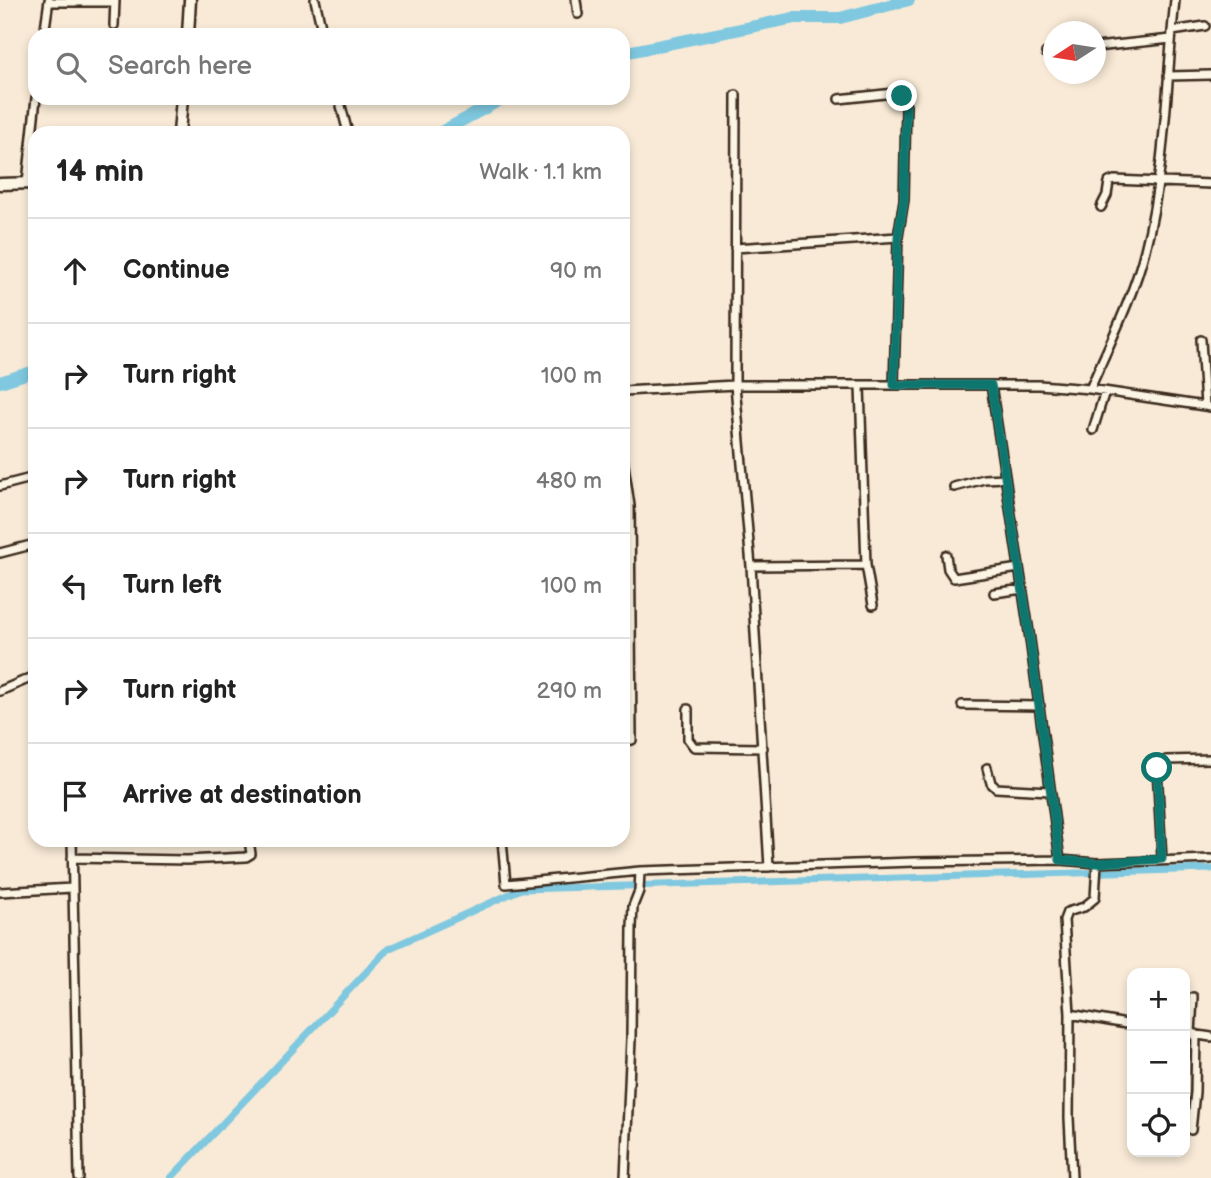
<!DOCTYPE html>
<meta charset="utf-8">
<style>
:root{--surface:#fff;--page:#f2f2f2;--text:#222;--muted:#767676;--line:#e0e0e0}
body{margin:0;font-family:"Balsamiq Sans",sans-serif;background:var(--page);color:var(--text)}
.controls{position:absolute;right:21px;bottom:21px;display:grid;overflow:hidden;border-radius:14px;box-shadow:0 4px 10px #0003}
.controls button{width:63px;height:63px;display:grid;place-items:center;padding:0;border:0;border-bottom:2px solid var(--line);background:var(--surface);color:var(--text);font:35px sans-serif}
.compass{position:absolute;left:1043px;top:21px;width:63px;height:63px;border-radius:50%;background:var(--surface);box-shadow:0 4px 10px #0003;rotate:258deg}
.stop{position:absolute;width:21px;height:21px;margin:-16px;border:5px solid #0f766e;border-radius:50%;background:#fff}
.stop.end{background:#0f766e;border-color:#fff;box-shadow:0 2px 7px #0008}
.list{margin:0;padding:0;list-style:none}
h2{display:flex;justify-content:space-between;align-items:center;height:91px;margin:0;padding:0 28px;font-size:30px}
h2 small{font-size:23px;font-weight:400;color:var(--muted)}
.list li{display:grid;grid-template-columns:46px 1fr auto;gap:21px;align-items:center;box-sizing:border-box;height:105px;padding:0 28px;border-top:2px solid var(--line)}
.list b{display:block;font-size:26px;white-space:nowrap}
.list em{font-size:23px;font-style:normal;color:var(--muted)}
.icon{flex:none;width:38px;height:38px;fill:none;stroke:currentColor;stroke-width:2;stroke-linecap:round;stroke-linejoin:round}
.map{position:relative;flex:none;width:1211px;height:1178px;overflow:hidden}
.search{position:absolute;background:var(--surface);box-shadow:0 4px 10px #0003;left:28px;top:28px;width:602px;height:77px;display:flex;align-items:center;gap:18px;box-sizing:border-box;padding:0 24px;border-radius:21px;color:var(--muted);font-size:26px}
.panel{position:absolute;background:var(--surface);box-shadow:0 4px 10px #0003;left:28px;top:126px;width:602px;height:721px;border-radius:21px}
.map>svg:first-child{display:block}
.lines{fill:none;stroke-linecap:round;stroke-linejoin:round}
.canal{stroke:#7fc8df;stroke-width:7}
.river{stroke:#7fc8df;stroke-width:12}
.minor-casing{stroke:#3b2a1e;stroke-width:12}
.tertiary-casing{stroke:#3b2a1e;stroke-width:15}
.minor{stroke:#fcf5e5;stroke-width:7}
.tertiary{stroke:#fcf5e5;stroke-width:10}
.route{stroke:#0f766e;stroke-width:9}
</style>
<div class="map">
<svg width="1211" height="1178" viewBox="0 0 1211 1178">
<rect width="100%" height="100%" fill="#f8ead6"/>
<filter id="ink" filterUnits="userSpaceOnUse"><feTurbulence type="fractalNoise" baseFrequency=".0143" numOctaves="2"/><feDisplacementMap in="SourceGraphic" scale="14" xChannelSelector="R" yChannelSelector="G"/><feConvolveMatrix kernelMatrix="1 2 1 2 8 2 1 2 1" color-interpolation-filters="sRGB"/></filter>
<g filter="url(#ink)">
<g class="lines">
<!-- canal -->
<path class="canal" d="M171,1178L388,949L521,889L1211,869"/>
<!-- river -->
<path class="river" d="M623,53L794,18H840L909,0
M439,133L504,98
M0,382L35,371"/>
<!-- minor casing -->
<g class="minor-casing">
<path id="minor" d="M315,0L323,35
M576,0L578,14
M49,2H115
M114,25L115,0
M1172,31L1205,26
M44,35L49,0
M1096,47L1171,39
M1046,53L1054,52
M1168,76L1211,75
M736,95L735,385L751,566L769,867
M339,98L348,133
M839,99L894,93L902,96L906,106L904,200L898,237L894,385
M27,183L36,98
M1101,207L1107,195L1109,182L1114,180L1211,184
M735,248L898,237
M1201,340L1205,406
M991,385L1028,625L1060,860
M860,386L866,565
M1090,389C1109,344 1133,298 1145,250C1166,169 1166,83 1175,0
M623,391L735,385H1039L1090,389L1211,407
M1093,430L1105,391
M623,458L630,506L632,740L623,741
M0,486L35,477
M954,487L984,479L1005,478
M0,553L35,544
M946,555L948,569L954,578L1019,568
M751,566L866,565L873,605
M994,593L1023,589
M0,691L35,676
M962,705L1040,706
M688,709V739L694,747L763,748
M987,768L991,783L996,788L1050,791
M72,840L79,1178
M502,840L506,884L640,871L914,862L1060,860L1097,863L1211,859
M72,858L187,860L246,857L251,854L249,840
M1162,859L1157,768L1166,760L1211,759
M0,892L72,888
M1070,1014L1132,1025
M1185,1033L1211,1037
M1191,1034L1193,997
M1191,1130L1195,1092L1196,1034
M625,1178L631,1039L632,927L633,906L639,891L640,871
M1072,1178L1069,1118L1070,1014L1064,920L1067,912L1084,907L1095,898L1097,863"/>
</g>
<!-- tertiary casing -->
<g class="tertiary-casing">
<path id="tertiary" d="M188,35L190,0
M179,133L182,98
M0,184L35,183"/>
</g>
<!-- minor -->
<use href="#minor" class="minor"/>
<!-- tertiary -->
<use href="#tertiary" class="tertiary"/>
</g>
</g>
<g class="lines" filter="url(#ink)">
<!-- route -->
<path class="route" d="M902,96L906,107L905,150L904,200L898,237L894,385H991L1028,625L1060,860L1097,863L1162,859L1157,768"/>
</g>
</svg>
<div class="controls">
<button>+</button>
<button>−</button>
<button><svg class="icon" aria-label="locate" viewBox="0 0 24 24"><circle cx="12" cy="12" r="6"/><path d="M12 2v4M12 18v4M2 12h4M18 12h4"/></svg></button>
</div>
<svg class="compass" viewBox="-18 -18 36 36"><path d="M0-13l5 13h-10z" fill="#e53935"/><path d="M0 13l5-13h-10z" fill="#767676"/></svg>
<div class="stop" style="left:1157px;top:768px"></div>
<div class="stop end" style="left:902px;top:96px"></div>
<div class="search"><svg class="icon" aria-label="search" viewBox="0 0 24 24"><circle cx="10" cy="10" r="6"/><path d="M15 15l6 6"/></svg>Search here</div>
<section class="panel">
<h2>14 min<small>Walk · 1.1 km</small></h2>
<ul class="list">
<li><svg class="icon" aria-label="ahead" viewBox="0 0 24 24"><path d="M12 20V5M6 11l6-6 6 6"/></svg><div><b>Continue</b></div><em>90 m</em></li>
<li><svg class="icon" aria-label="right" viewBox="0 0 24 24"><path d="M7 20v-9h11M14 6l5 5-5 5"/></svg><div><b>Turn right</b></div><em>100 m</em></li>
<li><svg class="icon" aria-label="right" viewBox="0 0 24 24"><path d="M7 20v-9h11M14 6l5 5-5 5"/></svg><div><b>Turn right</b></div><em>480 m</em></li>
<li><svg class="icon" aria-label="left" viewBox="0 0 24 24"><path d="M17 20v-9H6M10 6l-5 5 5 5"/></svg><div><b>Turn left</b></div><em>100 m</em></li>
<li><svg class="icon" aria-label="right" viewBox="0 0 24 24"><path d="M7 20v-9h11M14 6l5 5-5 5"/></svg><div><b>Turn right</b></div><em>290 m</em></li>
<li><svg class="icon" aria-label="arrive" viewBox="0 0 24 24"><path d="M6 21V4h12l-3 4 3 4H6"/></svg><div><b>Arrive at destination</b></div></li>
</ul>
</section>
</div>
